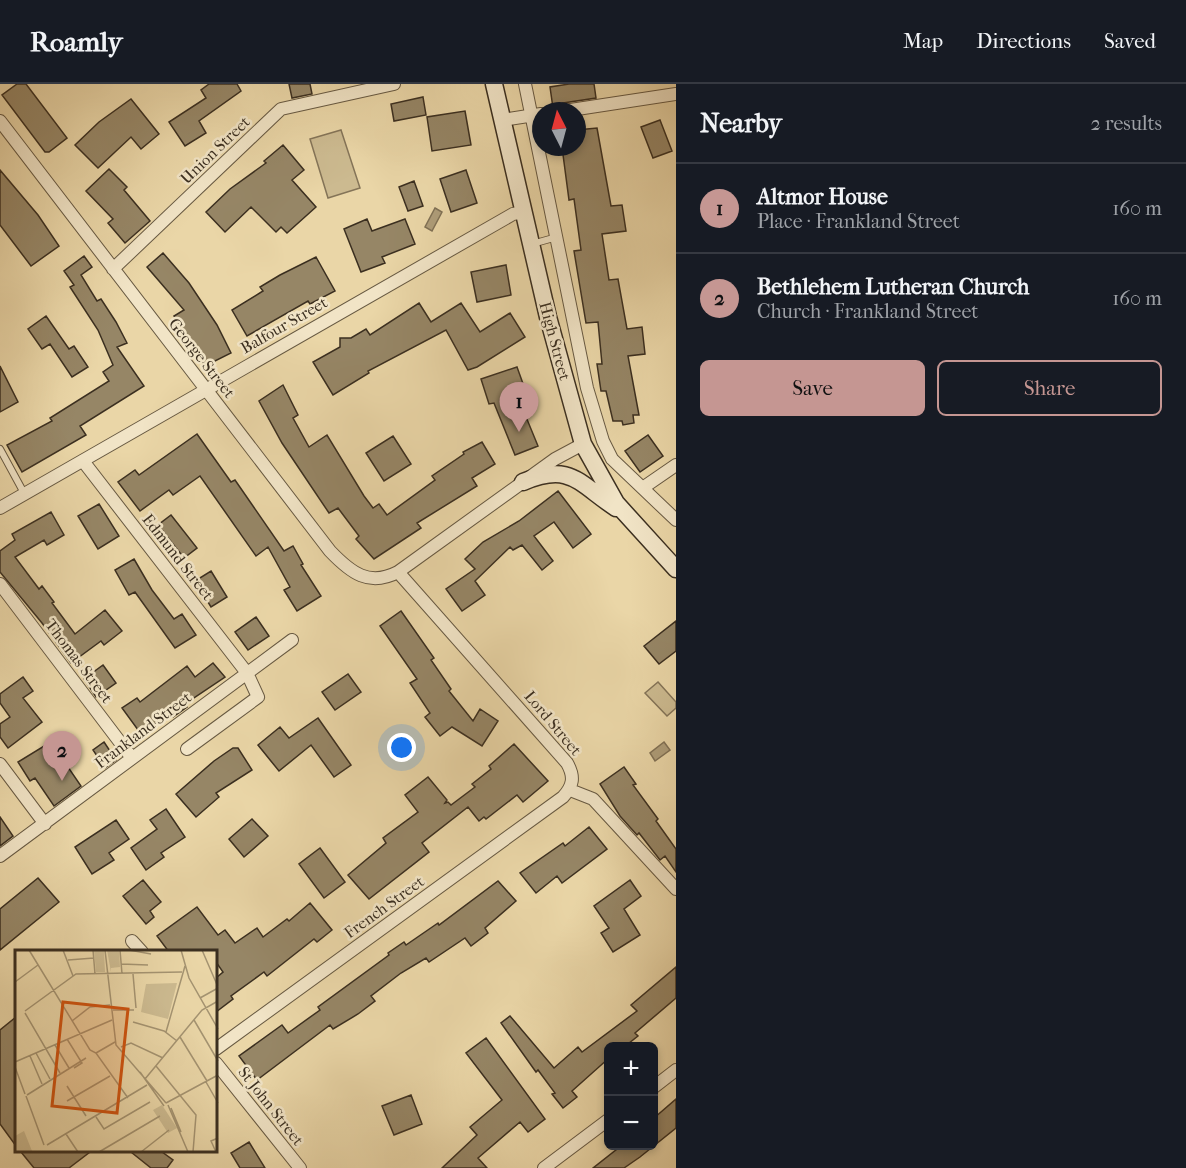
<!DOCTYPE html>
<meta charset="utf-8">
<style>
:root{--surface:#171b24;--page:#242831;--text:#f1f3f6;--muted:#9ea1a6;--line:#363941;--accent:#c59692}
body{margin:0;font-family:"IM FELL French Canon",serif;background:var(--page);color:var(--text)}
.controls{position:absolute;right:18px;bottom:18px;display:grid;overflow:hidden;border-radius:9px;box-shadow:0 3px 9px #0003}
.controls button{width:54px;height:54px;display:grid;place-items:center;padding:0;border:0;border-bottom:2px solid var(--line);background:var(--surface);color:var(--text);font:30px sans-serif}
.compass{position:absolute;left:532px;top:18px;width:54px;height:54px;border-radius:50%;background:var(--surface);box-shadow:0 3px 9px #0003;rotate:354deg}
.you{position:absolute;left:402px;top:664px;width:21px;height:21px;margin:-15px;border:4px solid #fff;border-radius:50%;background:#1a73e8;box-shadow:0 0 0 9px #1a73e833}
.badge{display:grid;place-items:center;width:39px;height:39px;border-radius:50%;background:var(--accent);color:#111;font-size:20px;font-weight:700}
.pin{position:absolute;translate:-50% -50px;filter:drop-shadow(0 2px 3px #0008)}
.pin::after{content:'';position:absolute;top:32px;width:21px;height:18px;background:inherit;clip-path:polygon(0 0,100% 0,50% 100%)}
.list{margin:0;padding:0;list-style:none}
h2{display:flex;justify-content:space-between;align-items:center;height:78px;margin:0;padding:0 24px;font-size:26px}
h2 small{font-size:20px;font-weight:400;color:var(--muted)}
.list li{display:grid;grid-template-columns:39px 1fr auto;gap:18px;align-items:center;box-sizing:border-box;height:90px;padding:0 24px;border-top:2px solid var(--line)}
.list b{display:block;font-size:22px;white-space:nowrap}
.list p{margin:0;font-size:20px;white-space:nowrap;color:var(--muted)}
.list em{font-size:20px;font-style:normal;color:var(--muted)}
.actions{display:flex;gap:12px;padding:18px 24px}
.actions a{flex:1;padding:14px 0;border:2px solid var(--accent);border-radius:9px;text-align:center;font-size:21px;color:var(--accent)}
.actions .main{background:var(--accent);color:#111}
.map{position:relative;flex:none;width:676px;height:1084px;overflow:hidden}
header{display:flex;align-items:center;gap:36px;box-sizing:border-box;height:84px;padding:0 30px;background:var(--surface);border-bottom:2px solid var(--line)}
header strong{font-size:28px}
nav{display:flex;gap:33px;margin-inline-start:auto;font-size:21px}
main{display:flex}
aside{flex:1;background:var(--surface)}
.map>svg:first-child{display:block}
.green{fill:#ccba90;stroke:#847458;stroke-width:1.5}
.water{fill:#ae9d79;stroke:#807155;stroke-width:1.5}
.building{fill:#968666;stroke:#3b2f20;stroke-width:1.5}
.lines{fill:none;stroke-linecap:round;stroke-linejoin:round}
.service-casing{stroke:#675942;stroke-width:8}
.minor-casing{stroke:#675942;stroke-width:14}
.secondary-casing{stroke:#3b2f20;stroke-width:19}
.service{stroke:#f1e4c6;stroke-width:6}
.minor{stroke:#f1e4c6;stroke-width:12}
.secondary{stroke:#f1e4c6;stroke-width:16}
.labels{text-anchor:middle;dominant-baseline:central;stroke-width:5;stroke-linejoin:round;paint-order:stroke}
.street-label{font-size:16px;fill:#3b2f20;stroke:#f1e4c6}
.inset-road{fill:none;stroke:#a49371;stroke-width:1.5}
.view{fill:#ce530f;fill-opacity:0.15;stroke:#ce530f;stroke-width:3}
.inset-edge{fill:none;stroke:#3b2f20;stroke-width:3}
</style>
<header>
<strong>Roamly</strong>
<nav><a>Map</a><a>Directions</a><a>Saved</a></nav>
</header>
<main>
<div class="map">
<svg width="676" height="1084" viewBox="0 0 676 1084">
<rect width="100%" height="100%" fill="#ead6a7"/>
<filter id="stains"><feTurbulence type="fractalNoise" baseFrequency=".00333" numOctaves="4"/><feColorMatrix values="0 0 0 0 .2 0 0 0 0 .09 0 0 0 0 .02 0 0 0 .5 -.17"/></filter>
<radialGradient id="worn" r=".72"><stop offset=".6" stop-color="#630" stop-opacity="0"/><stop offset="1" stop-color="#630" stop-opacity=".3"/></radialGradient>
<!-- green -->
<path class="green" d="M341,46L360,104L328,114L310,55Z
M658,598L676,618V624L667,632L645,609Z"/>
<!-- water -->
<path class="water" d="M435,124L442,128L432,147L425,143Z
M664,658L670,666L655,677L650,669Z"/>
<!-- building -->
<path class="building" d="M17,0H26L67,54L49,68H45L2,11Z
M209,0H237L241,7L199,37L206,49L185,62L169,38L206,14L201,6Z
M289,0H310L312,10L292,14Z
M569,0H594L596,14L563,19L553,24L550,3Z
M423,13L426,31L394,37L391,20Z
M131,15L159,50L141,65L131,53L98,84L75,61L99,38Z
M465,27L471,61L432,67L427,33Z
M660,36L672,67L653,74L641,43Z
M597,44L611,122L622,121L626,147L602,150L609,196L618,195L627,245L642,243L645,270L628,272L639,331H633L634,339L623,341L622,337H613L606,307H601L597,280H602L598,238L586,239L574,167L581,166L574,115L569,116L562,63H577V46Z
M283,61L304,86L292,96L316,123L287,149L281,143L276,148L251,123L225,148L206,128L230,105L266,79L264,77Z
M109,85L127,103L124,106L150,137L125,159L108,139L113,135L86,107Z
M0,86L38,131L59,162L31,182L0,141Z
M466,86L477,119L451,128L440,95Z
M414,97L423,122L408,127L399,103Z
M367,135L372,147L405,135L415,160L382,173L385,179L361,188L344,145Z
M163,169L189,199L217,241L231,269L205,282L174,232L184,226L147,183Z
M84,172L92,183L81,191L97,217L101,215L116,238L127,259L117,263L144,302L80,342L86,351L22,388L7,361L52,337L50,334L109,297L103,288L113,281L98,246L70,203L74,201L64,187Z
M316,173L335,207L310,220L308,217L247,252L232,226L263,207L260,203L280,191Z
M506,181L511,211L477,218L471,188Z
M419,219L431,238L461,219L480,248L510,229L525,253L477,283L468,286L446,246L368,287L369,289L333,311L313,278L340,263V254H351L366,245L370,251Z
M46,232L69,265L74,262L88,283L72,293L50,260L42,265L28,245Z
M0,282L18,318L0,328Z
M517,283L526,308L517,311L538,362L515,371L494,319L489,320L481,295Z
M283,301L298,331L293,334L309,363L327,351L364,412L373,424L379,420L387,431L435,396L432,392L464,370L463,368L482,358L495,380L472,394L477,402L417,439L421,444L374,475L356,455L359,452L338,424L329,429L282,359L259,317Z
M197,350L231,398L235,396L284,467L293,462L303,480L301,481L321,512L297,527L284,506L290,503L268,463L256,472L200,392L173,411L169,406L140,427L118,398L135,386L139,391Z
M648,351L663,372L640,388L625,367Z
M393,352L411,380L384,397L366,369Z
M558,407L591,450L573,464L554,438L534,452L553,477L542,486L522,461L513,466L510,463L475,497L485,511L462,527L446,505L475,485L465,475L483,458L519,437Z
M99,420L119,452L98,465L78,432Z
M51,428L64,451L47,461L44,456L15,473L39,505L42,502L54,518L52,519L75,550L105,526L122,547L104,561L101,557L71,579L42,539L0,488V467L15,456L12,450Z
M171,431L197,464L184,474L158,441Z
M134,475L152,506L174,535L182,530L196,551L175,564L135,508L129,511L115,486Z
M211,487L227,513L211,523L195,497Z
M401,527L434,574L431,576L451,605L449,607L473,637L480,625L498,637L482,662L452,643L440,652L425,633L430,629L410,599L417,595L380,542Z
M256,533L269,552L248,566L235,548Z
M676,537V567L659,580L644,562Z
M213,579L225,593L185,620L187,623L173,633L170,629L141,650L122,624L137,614L140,618L187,582L195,593Z
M103,581L116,599L96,613L84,595Z
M348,590L361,608L335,626L322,608Z
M23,593L33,607L23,614L42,638L8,664L0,653V640L10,633L0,619V610Z
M318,634L351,681L334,693L311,661L279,687L258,661L280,643L289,654Z
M104,658L116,676L105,684L93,666Z
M49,659L65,685L68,683L81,702L54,722L35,694L30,697L18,678Z
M514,660L548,697L523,718L517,711L486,735L484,733L479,737L468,723L422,759L429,768L369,815L348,791L386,759L383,754L418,728L405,711L428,693L447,716L445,719L448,718L451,721L475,703L472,700L491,685L489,682Z
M233,664H238L252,686L216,709L219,713L196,733L176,710L214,677Z
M624,683L636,700L633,701L658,735L656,737L676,765V788L665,772L660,776L639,749L637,751L620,732L600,700Z
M166,725L185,753L161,769L164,773L146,786L131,764L157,745L150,736Z
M0,733L13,752L0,762Z
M252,735L268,752L244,773L229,755Z
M116,736L129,755L109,769L114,776L92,790L75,763Z
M589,743L607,765L562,799L557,792L536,809L520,789L563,759L565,762Z
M320,764L345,798L324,814L299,780Z
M38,794L59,818L0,866V825Z
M143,796L161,818L150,827L154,833L146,840L123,812Z
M630,796L641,812L624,825L640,851L613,868L601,849L609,844L594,822Z
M498,797L516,817L485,844L488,849L471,862L465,854L429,878L426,874L401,889L371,912L375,917L358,930L333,945L330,941L257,996L239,972L282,941L288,949L320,926L318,923L389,871L388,869L404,858L406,861L438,839L439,841Z
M310,819L332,846L317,858L314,855L267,892L264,888L231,912L233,915L216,928V894L223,888L216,878V868H169L157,852L197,823L218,851L225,846L235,859L257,844L263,853L287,835L289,837Z
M676,883V914L635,949L638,952L624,963H609V974L572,1007L577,1013L563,1024L552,1010L555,1009L538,986L536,988L501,939L510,932L554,984L578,963L582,968L637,927L631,921Z
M16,933V1062L0,1040V946Z
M486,954L545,1035L528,1048L520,1038L478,1074L487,1084H442L477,1051L470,1043L502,1016L466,969Z
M411,1011L422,1040L394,1051L382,1022Z
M676,1015V1044L640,1073L624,1084H593L621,1062H654V1034Z
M249,1058L265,1084H240L231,1069Z
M21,1068H90L69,1084H34Z
M131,1068H162L173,1076L167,1084H151Z"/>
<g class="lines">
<!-- service casing -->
<g class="service-casing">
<path id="service" d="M532,160L557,153
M0,365L24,409"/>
</g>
<!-- minor casing -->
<g class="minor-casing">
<path id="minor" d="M525,0L587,304L603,357L612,375L676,436
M564,27L676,10
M502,36L541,30
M0,37L330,467C351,489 369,503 398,488L555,375L583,360
M113,185L281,25L394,0
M83,377L247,589L258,613L187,665
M644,403L676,381
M0,424L513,130L523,128
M0,500L132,674
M0,680L45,740
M570,706L593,715L676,805
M0,772L292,556
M132,857L142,868
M216,965L563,713C573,702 575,693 567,679L398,488
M216,979L300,1084
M654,1003L676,986
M544,1084L608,1036"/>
</g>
<!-- secondary casing -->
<g class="secondary-casing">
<path id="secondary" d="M494,0L548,233L583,360L616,419L676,485
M523,398C571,378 578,399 616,424"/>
</g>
<!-- service -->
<use href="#service" class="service"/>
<!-- minor -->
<use href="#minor" class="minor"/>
<!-- secondary -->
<use href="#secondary" class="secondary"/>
</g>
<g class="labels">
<!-- street labels -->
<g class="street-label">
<text transform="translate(215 66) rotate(-44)">Union Street</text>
<text transform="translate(284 241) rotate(-30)">Balfour Street</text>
<text transform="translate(555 257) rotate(75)">High Street</text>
<text transform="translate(202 274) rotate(52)">George Street</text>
<text transform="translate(178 473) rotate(52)">Edmund Street</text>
<text transform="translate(79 577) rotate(53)">Thomas Street</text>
<text transform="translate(553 639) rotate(50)">Lord Street</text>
<text transform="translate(143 646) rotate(-37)">Frankland Street</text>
<text transform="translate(384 823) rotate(-36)">French Street</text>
<text transform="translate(271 1022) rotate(52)">St John Street</text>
</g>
</g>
<!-- overview -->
<g transform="translate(15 866)">
<rect width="202" height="202" fill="#ead6a7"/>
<path d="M79,0H89L90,22H81ZM92,0H104L105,17L96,18V22ZM162,33L153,69L126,62L131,34ZM147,155L162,178L153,183L138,160ZM9,181L17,201L0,202V186Z" fill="#ccba90"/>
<path class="inset-road" d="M14,0L75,100L81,103L113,148M48,0L58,26M78,0L80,24M90,0L101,95L151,153M105,0L107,24M114,0L136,4M166,0L174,28L203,79M187,0L203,37M53,10L79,8M106,14L133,15M118,24L121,58M0,32L23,15M185,48L203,38M98,60H119M10,61L61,24L167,22M10,63L45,123M179,70L203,111M57,71L75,57L95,55M118,72L149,81L162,91M151,82L170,16M165,87L192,131M52,89L67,113L59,118M40,95L54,118M106,97L116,93L148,108M21,103L35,129M81,103L100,92M15,106L27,134M0,112L97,70M141,116L181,165L178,202M0,117L10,144M125,122L149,156M130,129L187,60L203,51M191,132L203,153M52,136L71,166M12,145L71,108M11,146L29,195M52,151L95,126M151,153L203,125M153,155L173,202M156,158L166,182M81,167L89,179L135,152M51,184L63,202M32,195L132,135M84,202L145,166M126,202L154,180M201,202L196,191L203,188"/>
<path class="view" d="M48,52L113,59L102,163L37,156Z"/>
<rect width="202" height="202" class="inset-edge"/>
</g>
<rect width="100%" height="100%" filter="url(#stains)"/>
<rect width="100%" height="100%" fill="url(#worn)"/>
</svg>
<div class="controls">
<button>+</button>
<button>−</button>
</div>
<svg class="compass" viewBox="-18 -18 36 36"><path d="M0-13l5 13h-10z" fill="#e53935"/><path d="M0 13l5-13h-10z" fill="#9ea1a6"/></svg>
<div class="you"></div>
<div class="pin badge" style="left:519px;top:348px">1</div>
<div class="pin badge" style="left:62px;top:697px">2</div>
</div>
<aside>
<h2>Nearby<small>2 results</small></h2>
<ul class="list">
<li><span class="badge">1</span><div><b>Altmor House</b><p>Place · Frankland Street</p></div><em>160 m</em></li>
<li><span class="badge">2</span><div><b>Bethlehem Lutheran Church</b><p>Church · Frankland Street</p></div><em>160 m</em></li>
</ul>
<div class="actions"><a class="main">Save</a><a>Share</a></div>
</aside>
</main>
